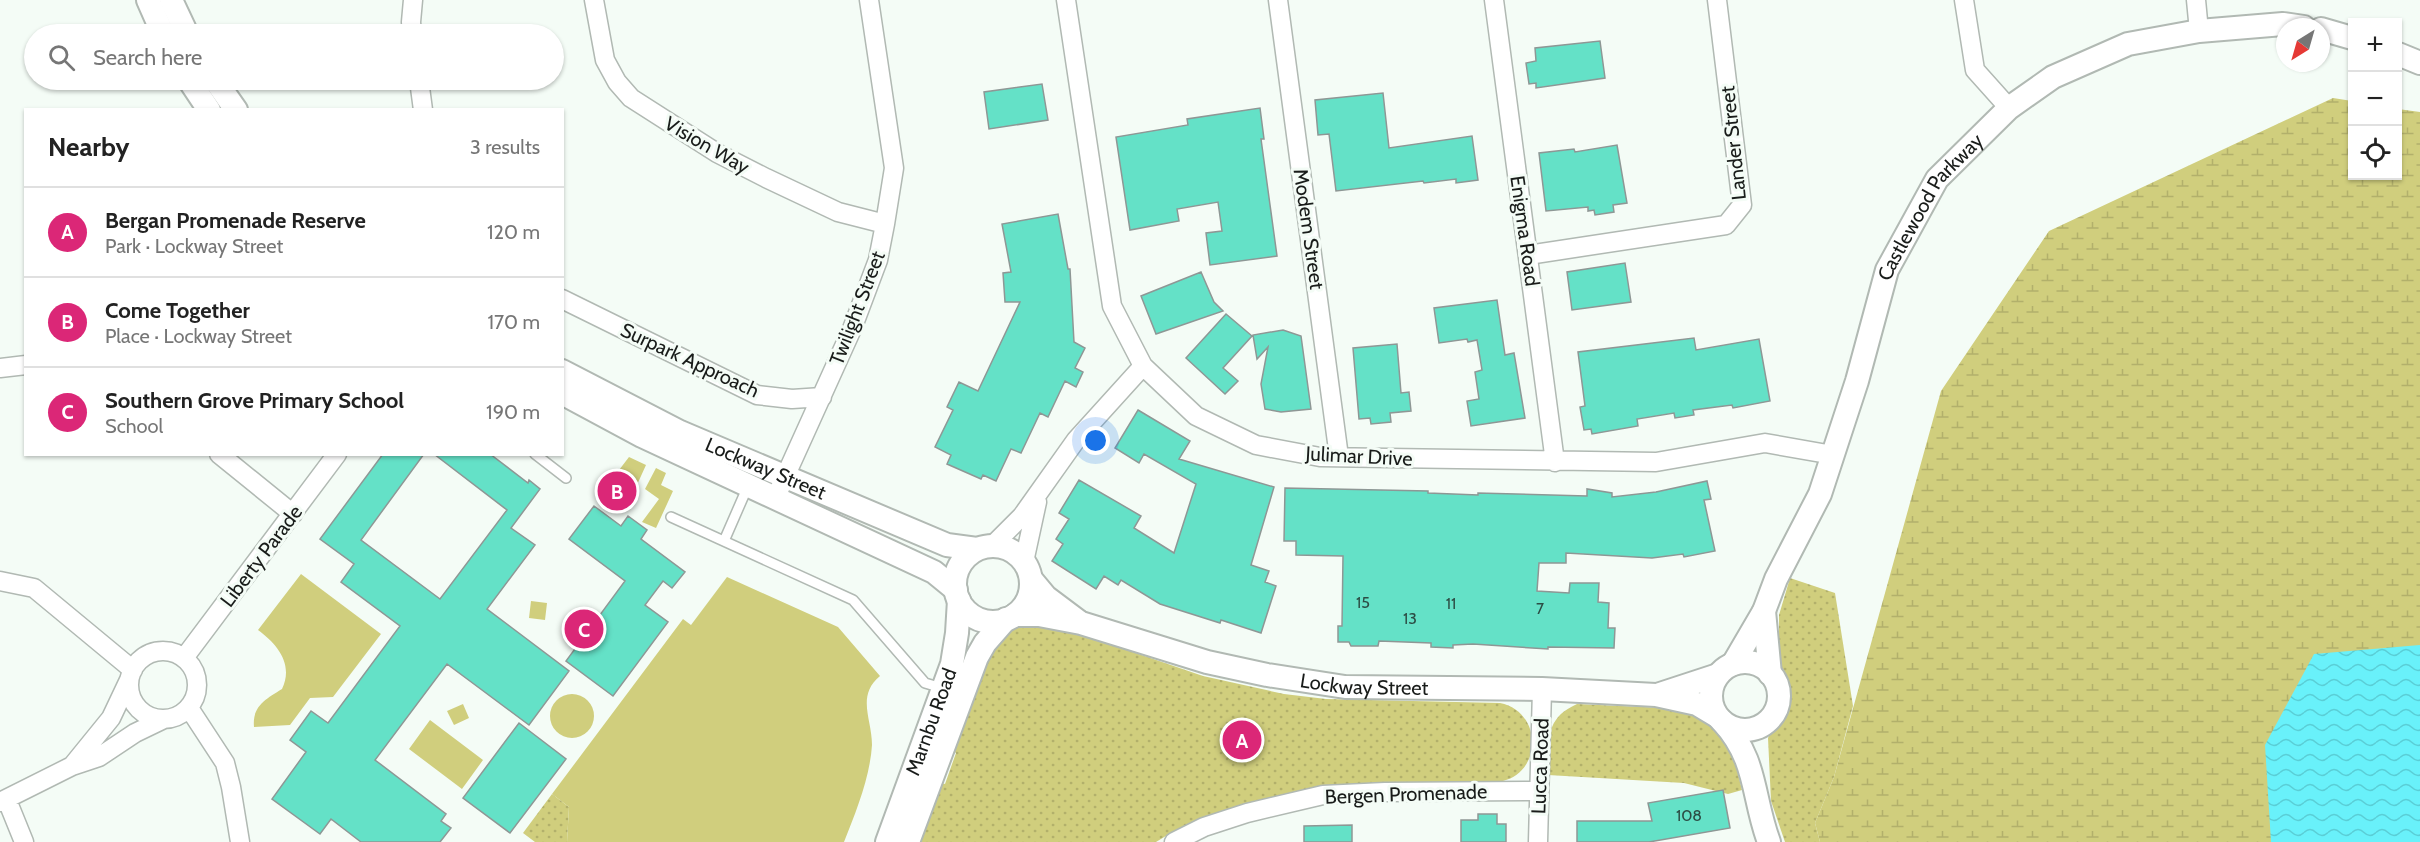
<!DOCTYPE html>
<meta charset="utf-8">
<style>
:root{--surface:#fff;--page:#f2f2f2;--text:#222;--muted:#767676;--line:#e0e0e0;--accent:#db2777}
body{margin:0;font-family:Cabin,sans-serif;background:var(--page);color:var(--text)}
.controls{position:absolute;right:18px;top:18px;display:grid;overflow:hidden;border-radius:0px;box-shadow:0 2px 4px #0004}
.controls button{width:54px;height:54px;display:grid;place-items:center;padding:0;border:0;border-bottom:2px solid var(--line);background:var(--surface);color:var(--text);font:30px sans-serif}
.compass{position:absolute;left:2276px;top:18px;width:54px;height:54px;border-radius:50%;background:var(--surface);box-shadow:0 2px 4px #0004;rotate:217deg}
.you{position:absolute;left:1096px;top:441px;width:21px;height:21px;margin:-15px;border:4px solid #fff;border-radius:50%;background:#1a73e8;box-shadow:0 0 0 9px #1a73e833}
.badge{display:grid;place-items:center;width:39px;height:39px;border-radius:50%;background:var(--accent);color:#fff;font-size:20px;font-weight:700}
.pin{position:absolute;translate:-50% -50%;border:3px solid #fff;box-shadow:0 2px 6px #0006}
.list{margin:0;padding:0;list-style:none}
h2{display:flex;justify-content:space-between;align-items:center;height:78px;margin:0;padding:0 24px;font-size:26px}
h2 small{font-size:20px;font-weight:400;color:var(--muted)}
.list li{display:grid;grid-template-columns:39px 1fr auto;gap:18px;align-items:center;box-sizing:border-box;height:90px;padding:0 24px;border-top:2px solid var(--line)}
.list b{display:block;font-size:22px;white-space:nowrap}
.list p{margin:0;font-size:20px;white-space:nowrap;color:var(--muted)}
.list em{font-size:20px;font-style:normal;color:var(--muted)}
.icon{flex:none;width:33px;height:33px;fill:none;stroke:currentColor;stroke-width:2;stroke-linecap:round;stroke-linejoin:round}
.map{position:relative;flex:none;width:2420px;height:842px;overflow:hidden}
.search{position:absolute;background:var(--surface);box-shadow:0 2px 4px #0004;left:24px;top:24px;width:540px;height:66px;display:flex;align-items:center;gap:15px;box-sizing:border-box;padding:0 21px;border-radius:33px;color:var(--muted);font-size:22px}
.panel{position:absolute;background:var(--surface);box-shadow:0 2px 4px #0004;left:24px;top:108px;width:540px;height:348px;border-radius:0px}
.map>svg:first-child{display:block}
.grass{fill:#d0ce7d}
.wetland{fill:url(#wetland-marsh)}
.park{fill:url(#park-dots)}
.water{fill:url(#water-waves)}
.building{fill:#64e1c7;stroke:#8e9795;stroke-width:1.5}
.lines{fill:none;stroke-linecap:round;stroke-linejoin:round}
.service-casing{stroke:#b1b9b3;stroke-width:12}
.minor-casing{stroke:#b1b9b3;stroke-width:21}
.tertiary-casing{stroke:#b1b9b3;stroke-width:26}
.service{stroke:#fff;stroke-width:9}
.minor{stroke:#fff;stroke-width:18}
.tertiary{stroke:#fff;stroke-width:22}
.labels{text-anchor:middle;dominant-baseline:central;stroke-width:6;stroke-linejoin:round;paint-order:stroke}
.number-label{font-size:16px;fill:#2c4d45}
.street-label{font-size:20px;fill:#191c1a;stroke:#f4fcf6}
</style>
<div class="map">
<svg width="2420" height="842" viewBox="0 0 2420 842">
<defs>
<pattern id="wetland-marsh" width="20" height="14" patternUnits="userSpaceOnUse" patternTransform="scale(1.5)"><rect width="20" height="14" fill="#d0ce7d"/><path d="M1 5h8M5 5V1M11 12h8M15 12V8" fill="none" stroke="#b2b06b"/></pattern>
<pattern id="park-dots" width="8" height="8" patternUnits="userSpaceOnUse" patternTransform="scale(1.5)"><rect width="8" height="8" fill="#d0ce7d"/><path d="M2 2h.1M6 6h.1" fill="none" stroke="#b2b06b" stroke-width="1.8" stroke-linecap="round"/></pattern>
<pattern id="water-waves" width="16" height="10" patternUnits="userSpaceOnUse" patternTransform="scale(1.5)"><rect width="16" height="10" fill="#69f1fa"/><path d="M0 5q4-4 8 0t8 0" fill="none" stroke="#5aced6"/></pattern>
</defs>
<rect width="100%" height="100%" fill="#f4fcf6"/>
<!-- grass -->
<path class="grass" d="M629,457L646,465L626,509L603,491Z
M656,468L666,473L661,485L673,491L656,528L642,522L659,499L645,489Z
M301,574L381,634L333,697L310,698L290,725L254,727C252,706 266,699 282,689C294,664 277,644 258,630Z
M727,577L838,627L880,676C856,696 872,719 872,745C870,777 856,812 844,842H567L569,807L552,794L683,619L691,625Z
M531,601L547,603L545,620L529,618Z
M550 716a22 22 0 1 1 44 0a22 22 0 1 1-44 0Z
M463,704L469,718L454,725L447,711Z
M430,720L483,760L462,789L409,749Z"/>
<!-- wetland -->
<path class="wetland" d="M2333,98L2352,101V176H2398V109L2420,112V842H1820L1815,823L1834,777L1941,391L2049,231Z"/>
<!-- park -->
<path class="park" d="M1790,578L1835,593L1853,706L1834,777L1815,823L1820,842H1785L1771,801L1768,738L1785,703L1786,679L1779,659V615Z
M1012,626H1057L1203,676L1284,694L1326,699L1500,703C1541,711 1544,770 1503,781L1325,787L1204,818L1174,831L1156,842H916L938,782L945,784L956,753L951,749L989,649Z
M1577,704L1666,708L1692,713L1712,720L1733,753L1742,790L1728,794L1684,783L1548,775C1549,743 1543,719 1577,704Z
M552,794L569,807L567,842H535L523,833Z"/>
<!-- water -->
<path class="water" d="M2420,645V842H2271L2265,745L2314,654Z"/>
<!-- building -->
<path class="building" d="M1600,41L1605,78L1536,88V83L1529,84L1526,63L1536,61L1535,48Z
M1042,84L1048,120L989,129L984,92Z
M1383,93L1389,148L1472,136L1478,180L1456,183V179L1424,183L1423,181L1336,191L1329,134L1318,135L1315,100Z
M1260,108L1264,139H1261L1277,256L1210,265L1206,233L1222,231L1218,202L1177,209L1179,221L1130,230L1116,137L1188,125L1187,119Z
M1617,145L1627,203L1613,205L1614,212L1595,215L1594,210L1588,211V207L1546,211L1539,153L1574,149L1575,152Z
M1058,214L1068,269H1070L1074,342L1085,348L1075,368L1083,372L1076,387L1065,381L1048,417L1040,413L1021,453L1011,449L996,481L983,475L981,479L947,464L951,455L935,447L953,410L947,407L959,382L978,391L1020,302H1005L1003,273L1011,272L1002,224Z
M1625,263L1631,302L1572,310L1567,272Z
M1201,272L1214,302L1223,311L1156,334L1141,296Z
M1497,300L1505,355L1514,353L1525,418L1471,426L1467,401L1479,399L1475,372L1482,370L1477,340L1468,342L1467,339L1439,343L1434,308Z
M1226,314L1252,336L1223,368L1238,381L1225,394L1186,358Z
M1283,330L1301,336L1311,409L1281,412L1265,409L1261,384L1268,347L1257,359L1253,335Z
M1694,338L1696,350L1759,339L1770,401L1733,408L1732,405L1693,410L1694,415L1675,418L1674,413L1637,419L1638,426L1592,434L1591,429L1584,430L1580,407L1585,406L1578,352Z
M1397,344L1401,393L1409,392L1411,411L1390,413L1391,422L1371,424L1370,418L1359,419L1353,348Z
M1138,410L1190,441L1179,459L1274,487L1251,565L1269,571L1265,582L1276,586L1261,633L1221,620L1220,623L1160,604L1121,580L1118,585L1104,576L1096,589L1052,561L1063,544L1056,539L1069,519L1059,513L1079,480L1141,516L1134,528L1174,553L1196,484L1144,454L1139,463L1115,448Z
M383,454H424L361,540L440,599L507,510L434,454H490L528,483L529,480L540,489L511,528L535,545L487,609L569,671L529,725L447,664L375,760L446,814L441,821L451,828L440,842H361L331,819L320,834L272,799L306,752L290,740L311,711L328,723L400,626L341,582L354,564L320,539Z
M1707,481L1711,499L1704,500L1715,551L1684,557L1683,554L1652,558L1566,553V563H1539L1537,591L1569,593L1570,583H1599L1598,602L1609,603L1608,628H1615L1614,648L1548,647V649L1473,644L1453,645V648L1431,647V643L1379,641L1378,646H1351L1349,642H1338V626H1342L1343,556L1296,555V541H1284L1285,488L1428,491V493L1478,495V493L1587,496V489L1612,493V497L1656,492Z
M594,506L621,526L628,516L647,530L641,539L685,572L672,588L663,581L645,605L668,622L613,696L566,661L625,581L569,539Z
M519,723L566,759L510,833L463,798Z
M1723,790L1730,828L1649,842H1577V821H1652L1648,803Z
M1478,814H1497V824H1506V842H1461V820H1478Z
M1352,825V842H1304V826Z"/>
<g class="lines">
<!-- service casing -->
<g class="service-casing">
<path id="service" d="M535,454L566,478
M671,517L853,600L925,683L942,688
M724,541L748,486"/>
</g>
<!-- minor casing -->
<g class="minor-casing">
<path id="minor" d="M594,0L605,60L617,82L631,98L717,153L766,178L838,212L885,224
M1066,0L1112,306L1143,366L1196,416L1256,445L1320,457L1656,462L1765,443L1833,455
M1278,0L1339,457
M1494,0L1555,462
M1964,0L1975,70L2009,108
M2196,0L2199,31
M412,34L411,22L413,0
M419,80L423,110
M1528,255L1726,225L1742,205L1717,0
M562,299L757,395L792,399L822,397
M0,368L26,365
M219,454L293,514
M780,488L852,329L878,260L885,224L894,168L869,0
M992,546L1022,516L1076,440L1143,366
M1024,562L1037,502
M0,581L34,588L133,670
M129 685a34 34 0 1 1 68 0a34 34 0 1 1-68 0Z
M184,658L337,454
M189,708L225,763L231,787L240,842
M72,766L111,718L129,680
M7,800L24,842
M0,802L72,766L99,757L135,733L164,719
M1174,842L1204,827L1247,813L1323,795L1385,792L1538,791
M1538,842L1542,689"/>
</g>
<!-- tertiary casing -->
<g class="tertiary-casing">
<g id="tertiary">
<path d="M148,0L163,34"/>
<path d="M171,0L187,34"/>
<path d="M2321,29L2352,38"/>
<path d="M2398,54L2420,63"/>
<path d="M189,80L209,110"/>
<path d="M215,80L236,110"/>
<path id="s1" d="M562,371L680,432L947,545L977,549"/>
<path d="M562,393L642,436L934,572L956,590"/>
<circle cx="993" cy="584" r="38"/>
<path d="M1031,579L1046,597L1078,621"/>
<path d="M1764,611L1770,674"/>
<path id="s2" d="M1015,615H1039L1081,623L1207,662L1267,675L1345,687L1542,689L1656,695L1697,704L1717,716"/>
<circle cx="1745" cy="696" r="34"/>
<path id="s3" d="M1733,664L1764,611L1776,579L1820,494L1857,381L1887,270L1937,179L2009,108L2053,77L2128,44L2199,31L2283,24L2304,27"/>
<path d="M1660,694L1718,675"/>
<path d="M1722,721C1758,760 1752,797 1769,842"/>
<path id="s4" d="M887,842L952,664L957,633L959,600"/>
<path d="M908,842L977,657L985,643L1006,619"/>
</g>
</g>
<!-- service -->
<use href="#service" class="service"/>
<!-- minor -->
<use href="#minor" class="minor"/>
<!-- tertiary -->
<use href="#tertiary" class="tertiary"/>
</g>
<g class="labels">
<!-- number labels -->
<g class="number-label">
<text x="1363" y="602">15</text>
<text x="1451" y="603">11</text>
<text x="1540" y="608">7</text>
<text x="1410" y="618">13</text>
<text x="1689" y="815">108</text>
</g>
<!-- street labels -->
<g class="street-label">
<text transform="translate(1733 143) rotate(-96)">Lander Street</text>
<text transform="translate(707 145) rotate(30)">Vision Way</text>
<text stroke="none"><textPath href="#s3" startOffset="502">Castlewood Parkway</textPath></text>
<text transform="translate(1309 229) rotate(82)">Modem Street</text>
<text transform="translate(1525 231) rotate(82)">Enigma Road</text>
<text transform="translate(857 308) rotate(-69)">Twilight Street</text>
<text transform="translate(690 360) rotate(25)">Surpark Approach</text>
<text transform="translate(1359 456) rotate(3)">Julimar Drive</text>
<text stroke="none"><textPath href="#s1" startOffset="226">Lockway Street</textPath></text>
<text transform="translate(261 556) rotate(-53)">Liberty Parade</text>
<text stroke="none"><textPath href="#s2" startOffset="358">Lockway Street</textPath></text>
<text stroke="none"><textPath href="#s4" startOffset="128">Marnbu Road</textPath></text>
<text transform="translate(1540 766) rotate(-88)">Lucca Road</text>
<text transform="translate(1406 794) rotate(-2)">Bergen Promenade</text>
</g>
</g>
</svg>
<div class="controls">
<button>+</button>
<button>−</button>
<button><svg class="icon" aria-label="locate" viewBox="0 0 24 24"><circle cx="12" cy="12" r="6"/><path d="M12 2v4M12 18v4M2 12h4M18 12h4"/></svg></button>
</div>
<svg class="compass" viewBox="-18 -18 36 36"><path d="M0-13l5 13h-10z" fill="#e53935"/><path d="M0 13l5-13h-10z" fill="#767676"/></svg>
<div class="you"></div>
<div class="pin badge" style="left:1242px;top:740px">A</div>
<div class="pin badge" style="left:617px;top:491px">B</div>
<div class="pin badge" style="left:584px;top:629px">C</div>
<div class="search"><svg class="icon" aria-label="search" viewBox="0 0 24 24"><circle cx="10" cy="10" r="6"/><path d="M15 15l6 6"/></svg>Search here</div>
<section class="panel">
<h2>Nearby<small>3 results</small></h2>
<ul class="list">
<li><span class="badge">A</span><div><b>Bergan Promenade Reserve</b><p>Park · Lockway Street</p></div><em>120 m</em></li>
<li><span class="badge">B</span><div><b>Come Together</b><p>Place · Lockway Street</p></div><em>170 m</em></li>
<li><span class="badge">C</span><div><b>Southern Grove Primary School</b><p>School</p></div><em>190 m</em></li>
</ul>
</section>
</div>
